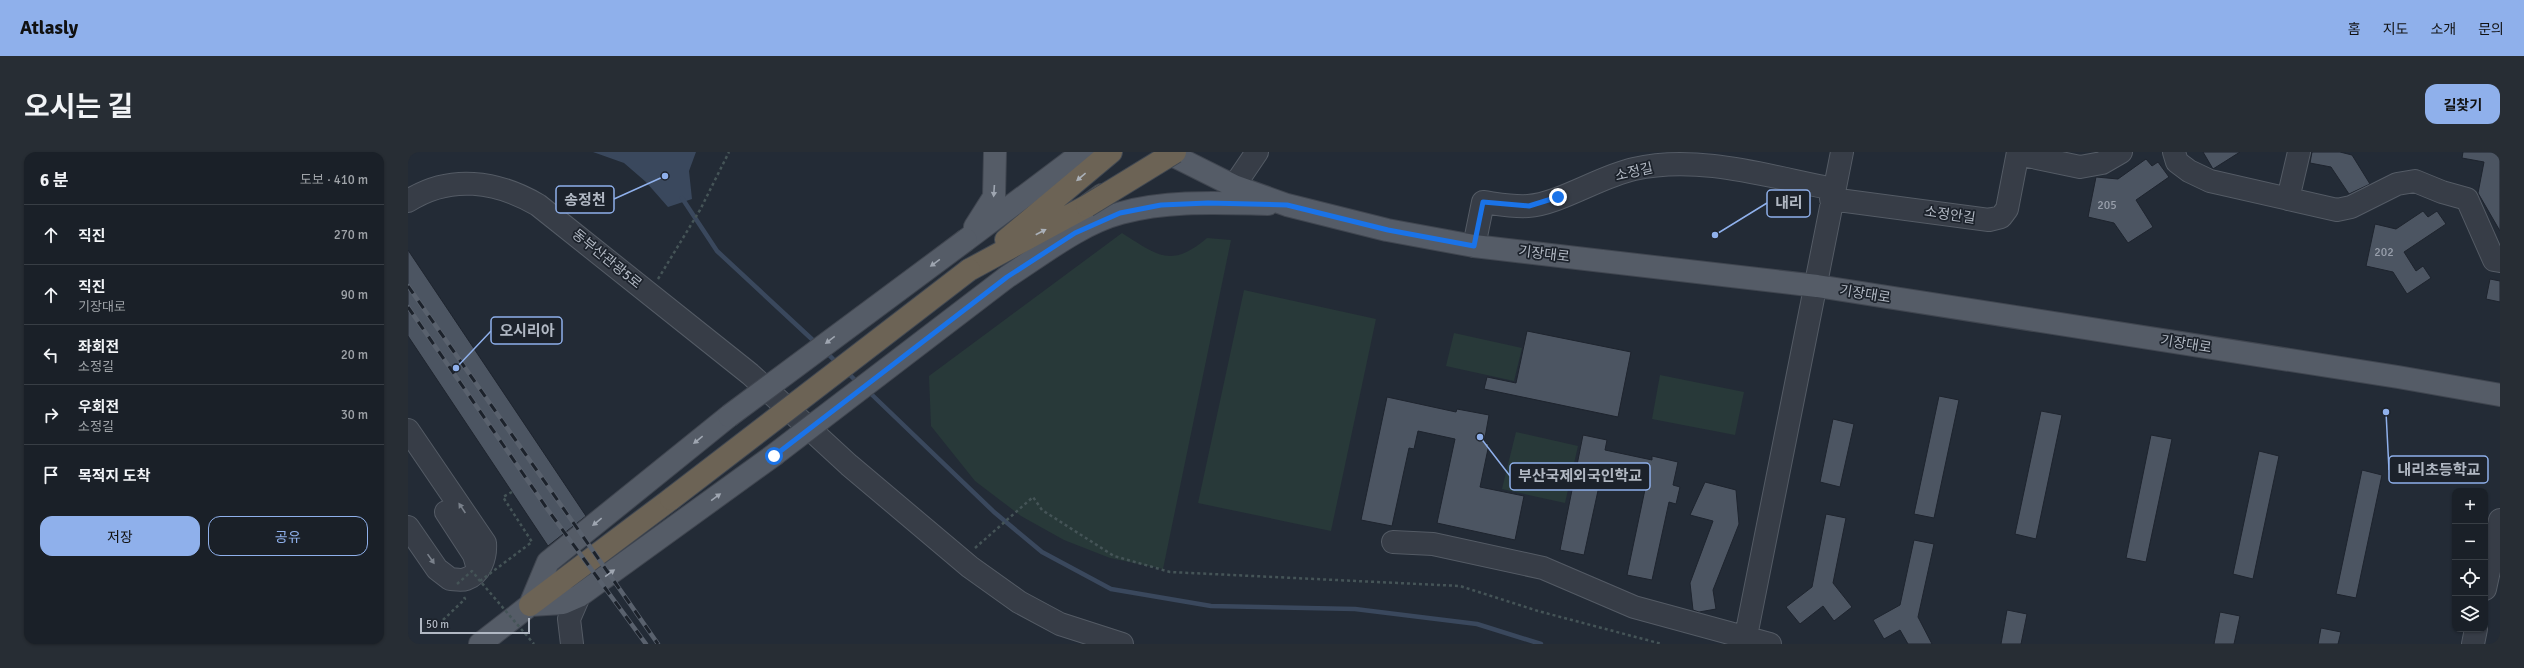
<!DOCTYPE html>
<html lang="ko">
<meta charset="utf-8">
<style>
:root{--surface:#1a2028;--page:#272d34;--text:#f1f3f6;--muted:#9fa3a8;--line:#383e45;--accent:#8fb0eb}
body{margin:0;font-family:Signika,"Noto Sans KR",sans-serif;background:var(--page);color:var(--text)}
.controls{position:absolute;right:12px;bottom:12px;display:grid;overflow:hidden;border-radius:8px;box-shadow:0 1px 3px #0004}
.controls button{width:36px;height:36px;display:grid;place-items:center;padding:0;border:0;border-bottom:1px solid var(--line);background:var(--surface);color:var(--text);font:20px sans-serif}
.scale{position:absolute;left:12px;bottom:10px;width:110px;box-sizing:border-box;padding-left:4px;border:2px solid #b1b8c3;border-top:0;font-size:11px;line-height:14px;white-space:nowrap;color:#b1b8c3;-webkit-text-stroke:3px #1c222b;paint-order:stroke}
.stop{position:absolute;width:12px;height:12px;margin:-9px;border:3px solid #1a73e8;border-radius:50%;background:#fff}
.stop.end{background:#1a73e8;border-color:#fff;box-shadow:0 1px 4px #0008}
.list{margin:0;padding:0;list-style:none}
h2{display:flex;justify-content:space-between;align-items:center;height:52px;margin:0;padding:0 16px;font-size:17px}
h2 small{font-size:13px;font-weight:400;color:var(--muted)}
.list li{display:grid;grid-template-columns:26px 1fr auto;gap:12px;align-items:center;box-sizing:border-box;height:60px;padding:0 16px;border-top:1px solid var(--line)}
.list b{display:block;font-size:15px;white-space:nowrap}
.list p{margin:0;font-size:13px;white-space:nowrap;color:var(--muted)}
.list em{font-size:13px;font-style:normal;color:var(--muted)}
.actions{display:flex;gap:8px;padding:12px 16px}
.actions a{flex:1;padding:9px 0;border:1px solid var(--accent);border-radius:12px;text-align:center;font-size:14px;color:var(--accent)}
.actions .main{background:var(--accent);color:#111}
.icon{flex:none;width:22px;height:22px;fill:none;stroke:currentColor;stroke-width:2;stroke-linecap:round;stroke-linejoin:round}
.map{position:relative;flex:none;width:2092px;height:492px;overflow:hidden;border-radius:12px}
header{display:flex;align-items:center;gap:24px;box-sizing:border-box;height:56px;padding:0 20px;background:var(--accent);color:#111}
header strong{font-size:19px}
nav{display:flex;gap:22px;margin-inline-start:auto;font-size:14px}
.intro{display:flex;align-items:center;justify-content:space-between;box-sizing:border-box;height:96px;padding:0 24px}
h1{margin:0;font-size:28px}
.button{padding:10px 18px;border-radius:12px;background:var(--accent);color:#111;font-size:14px;font-weight:700}
main{display:flex;gap:24px;padding:0 24px}
aside{flex:1;background:var(--surface);border-radius:12px;box-shadow:0 1px 3px #0004}
.map>svg:first-child{display:block}
.green{fill:#283939}
.water{fill:#3a485d}
.lines{fill:none;stroke-linecap:round;stroke-linejoin:round}
.stream{stroke:#3a485d;stroke-width:4.5}
.building{fill:#4c5562;stroke:#1e242e}
.minor-casing{stroke:#545b65;stroke-width:24}
.major-casing{stroke:#404650;stroke-width:24}
.highway-casing{stroke:#414852;stroke-width:24}
.path{stroke:#455457;stroke-width:2.5;stroke-dasharray:3 3;stroke-linecap:butt}
.minor{stroke:#373d47;stroke-width:22}
.major{stroke:#555c67;stroke-width:22}
.highway{stroke:#6c6355;stroke-width:22}
.rail-casing{stroke:#59616d;stroke-width:4.5}
.rail{stroke:#1c222b;stroke-width:3;stroke-dasharray:9;stroke-linecap:butt}
.major-bridge-casing{stroke:#404650;stroke-width:24;stroke-linecap:butt}
.highway-bridge-casing{stroke:#414852;stroke-width:24;stroke-linecap:butt}
.path-bridge{stroke:#455457;stroke-width:2.5;stroke-dasharray:3 3;stroke-linecap:butt}
.major-bridge{stroke:#555c67;stroke-width:22}
.highway-bridge{stroke:#6c6355;stroke-width:22}
.oneway{fill:#aab0b8}
.oneway2{fill:#9fa6b1}
.oneway3{fill:#7a818b}
.route{stroke:#1a73e8;stroke-width:5}
.labels{text-anchor:middle;dominant-baseline:central;stroke-width:3.5;stroke-linejoin:round;paint-order:stroke}
.number-label{font-size:12px;fill:#989fab}
.street-label{font-size:14px;fill:#b1b8c3;stroke:#1c222b}
.leader{fill:none;stroke:#8fb0eb;stroke-width:1.5}
.callout-dot{fill:#8fb0eb;stroke:#1c222b;stroke-width:1.5}
.callout{fill:#1c222b;stroke:#8fb0eb;stroke-width:1.5}
.callout-label{font-size:15px;text-anchor:middle;font-weight:bold;fill:#b1b8c3}
</style>
<header>
<strong>Atlasly</strong>
<nav><a>홈</a><a>지도</a><a>소개</a><a>문의</a></nav>
</header>
<div class="intro"><h1>오시는 길</h1><a class="button">길찾기</a></div>
<main>
<aside>
<h2>6 분<small>도보 · 410 m</small></h2>
<ul class="list">
<li><svg class="icon" aria-label="ahead" viewBox="0 0 24 24"><path d="M12 20V5M6 11l6-6 6 6"/></svg><div><b>직진</b></div><em>270 m</em></li>
<li><svg class="icon" aria-label="ahead" viewBox="0 0 24 24"><path d="M12 20V5M6 11l6-6 6 6"/></svg><div><b>직진</b><p>기장대로</p></div><em>90 m</em></li>
<li><svg class="icon" aria-label="left" viewBox="0 0 24 24"><path d="M17 20v-9H6M10 6l-5 5 5 5"/></svg><div><b>좌회전</b><p>소정길</p></div><em>20 m</em></li>
<li><svg class="icon" aria-label="right" viewBox="0 0 24 24"><path d="M7 20v-9h11M14 6l5 5-5 5"/></svg><div><b>우회전</b><p>소정길</p></div><em>30 m</em></li>
<li><svg class="icon" aria-label="arrive" viewBox="0 0 24 24"><path d="M6 21V4h12l-3 4 3 4H6"/></svg><div><b>목적지 도착</b></div></li>
</ul>
<div class="actions"><a class="main">저장</a><a>공유</a></div>
</aside>
<div class="map">
<svg width="2092" height="492" viewBox="0 0 2092 492">
<rect width="100%" height="100%" fill="#232b36"/>
<!-- green -->
<path class="green" d="M714,81C749,103 763,117 799,86L823,88L755,417L702,406L656,388L613,364L567,329L523,274L521,224Z
M836,138L968,167L923,379L790,351Z
M1046,181L1114,196L1106,229L1038,214Z
M1252,223L1336,240L1327,283L1244,267Z
M1108,280L1170,294L1157,351L1094,337Z"/>
<!-- water -->
<path class="water" d="M185,0H288L281,19L284,47L260,55L238,30L216,11Z"/>
<g class="lines">
<!-- stream -->
<path class="stream" d="M274,46L309,99L408,191
M418,200L430,212
M438,219L450,231
M459,238L586,360L634,400L703,437L803,454L947,457L1069,472L1133,492"/>
</g>
<!-- building -->
<path class="building" d="M1795,0H1832L1805,17Z
M1904,0H1932L1944,3L1962,32L1941,42L1923,15L1902,11Z
M2055,0H2092V79L2070,41L2076,10L2054,6Z
M1738,7L1744,14L1750,10L1761,25L1728,48L1745,75L1720,91L1706,71L1680,65L1688,25L1710,27Z
M2015,59L2020,65L2029,59L2038,72L1996,100L2008,119L2015,114L2023,126L1999,142L1985,120L1958,114L1967,72L1988,77Z
M0,98L178,364L140,394L0,184Z
M2082,127L2092,129V150L2078,147Z
M1119,179L1223,200L1210,265L1076,237L1079,225L1108,231Z
M1531,244L1551,248L1526,366L1506,362Z
M979,245L1048,260L1049,257L1081,263L1076,291L1081,292L1072,335L1116,344L1107,388L1029,371L1047,287L1010,279L1006,297L1001,296L984,374L953,368Z
M1633,259L1654,263L1628,387L1607,382Z
M1425,267L1446,272L1432,335L1412,330Z
M1175,283L1199,288L1197,298L1244,308V304L1270,310L1265,333L1272,335L1268,352L1261,350L1244,428L1219,423L1239,328L1202,320L1198,335L1191,334L1176,403L1152,398Z
M1743,283L1764,287L1738,410L1718,406Z
M1851,299L1871,304L1845,427L1825,422Z
M1954,318L1974,323L1948,446L1928,442Z
M1297,330L1328,338L1331,372L1305,438L1308,457L1291,460L1285,458L1282,431L1305,369L1282,363Z
M1418,362L1438,366L1425,431L1444,455L1426,469L1415,454L1392,472L1378,455L1404,435Z
M1506,388L1526,392L1510,465L1524,492H1500L1492,478L1476,487L1465,468L1492,453Z
M1599,458L1619,462L1613,492H1593Z
M1812,460L1832,464L1826,492H1806Z
M1913,476L1933,480L1930,492H1910Z"/>
<g class="lines">
<!-- minor casing -->
<g class="minor-casing">
<path id="minor" d="M1766,0L1769,10L1781,19L1802,29L1929,58L1943,55L1989,32L2007,29L2034,40L2059,47L2086,108L2092,109
M1610,2L1672,15L1694,11L1713,0
M826,34L849,0
M1423,47L1581,68L1593,65L1599,57L1610,0
M1880,47L1891,0
M0,49C42,22 89,29 130,53L342,222L441,313L562,415L611,450L652,472L714,492
M1066,94L1075,50C1090,52 1105,55 1120,54C1151,52 1193,24 1226,17C1291,2 1362,25 1426,37
M0,278L77,391C78,405 73,422 58,427C53,429 46,427 42,427L29,417L0,375
M38,360L66,403L70,417
M985,390L1025,392L1135,416L1226,455L1362,492
M2077,437L2092,368
M1338,484L1434,0
M164,492L161,467L171,444
M2065,492L2068,477"/>
</g>
<!-- major casing -->
<g class="major-casing">
<path id="major" d="M758,0L826,34L879,53L979,78L1066,94L1409,134L1990,225L2092,243
M567,75L586,45L587,0
M558,88L675,0
M599,125C635,102 672,72 713,61C761,48 811,51 860,52
M122,453L155,451L171,444L366,303
M72,492L122,453L140,410L321,264"/>
</g>
<!-- highway casing -->
<g class="highway-casing">
<path id="highway" d="M598,88L703,0
M561,118L679,54L694,43
M122,453L263,347"/>
</g>
<!-- path -->
<path class="path" d="M250,127L292,58L321,0
M567,396L625,345L634,358L706,404L762,420L1052,434L1130,459L1254,492
M35,468L57,447L56,445"/>
<!-- minor -->
<use href="#minor" class="minor"/>
<!-- major -->
<use href="#major" class="major"/>
<!-- highway -->
<use href="#highway" class="highway"/>
<!-- rail casing -->
<g class="rail-casing">
<path id="rail" d="M0,134L250,492
M0,155L140,358L238,492"/>
</g>
<!-- rail -->
<use href="#rail" class="rail"/>
<!-- major-bridge casing -->
<g class="major-bridge-casing">
<path id="major-bridge" d="M321,264L558,88
M366,303L599,125"/>
</g>
<!-- highway-bridge casing -->
<g class="highway-bridge-casing">
<path id="highway-bridge" d="M679,54L767,0
M263,347L561,118"/>
</g>
<!-- path-bridge -->
<path class="path-bridge" d="M104,340L95,345L124,390L72,429L126,492
M49,432L64,419L72,429"/>
<!-- major-bridge -->
<use href="#major-bridge" class="major-bridge"/>
<!-- highway-bridge -->
<use href="#highway-bridge" class="highway-bridge"/>
</g>
<!-- one-way arrows -->
<defs><path id="oneway-solid" d="M-6-.8H1V-3.2L6.5 0L1 3.2V.8H-6Z"/></defs>
<g class="oneway">
<use href="#oneway-solid" transform="translate(673 25) rotate(140)"/>
<use href="#oneway-solid" transform="translate(633 80) rotate(-28)"/>
</g>
<g class="oneway2">
<use href="#oneway-solid" transform="translate(586 39) rotate(94)"/>
<use href="#oneway-solid" transform="translate(527 111) rotate(144)"/>
<use href="#oneway-solid" transform="translate(422 188) rotate(143)"/>
<use href="#oneway-solid" transform="translate(290 288) rotate(141)"/>
<use href="#oneway-solid" transform="translate(308 345) rotate(-36)"/>
<use href="#oneway-solid" transform="translate(189 370) rotate(141)"/>
<use href="#oneway-solid" transform="translate(202 421) rotate(-36)"/>
</g>
<g class="oneway3">
<use href="#oneway-solid" transform="translate(54 356) rotate(-124)"/>
<use href="#oneway-solid" transform="translate(23 407) rotate(55)"/>
</g>
<g class="lines">
<!-- route -->
<path class="route" d="M366,304L599,125L667,81L712,61L753,53L800,51L879,53L980,78L1066,94L1075,50L1121,54L1150,45"/>
</g>
<g class="labels">
<!-- number labels -->
<g class="number-label">
<text x="1699" y="53">205</text>
<text x="1976" y="100">202</text>
</g>
<!-- street labels -->
<g class="street-label">
<text transform="translate(1226 20) rotate(-13)">소정길</text>
<text transform="translate(1542 63) rotate(8)">소정안길</text>
<text transform="translate(1136 102) rotate(7)">기장대로</text>
<text transform="translate(199 107) rotate(39)">동부산관광5로</text>
<text transform="translate(1457 142) rotate(9)">기장대로</text>
<text transform="translate(1778 192) rotate(9)">기장대로</text>
</g>
</g>
<!-- callouts -->
<path class="leader" d="M257 24L206 47M1307 83L1359 51M48 216L83 179M1978 260L1981 318M1072 285L1102 324"/>
<g class="callout-dot">
<circle cx="257" cy="24" r="4"/>
<circle cx="1307" cy="83" r="4"/>
<circle cx="48" cy="216" r="4"/>
<circle cx="1978" cy="260" r="4"/>
<circle cx="1072" cy="285" r="4"/>
</g>
<g class="callout">
<rect x="148" y="34" width="58" height="27" rx="4"/>
<rect x="1359" y="38" width="43" height="27" rx="4"/>
<rect x="83" y="165" width="71" height="27" rx="4"/>
<rect x="1981" y="304" width="99" height="27" rx="4"/>
<rect x="1102" y="311" width="140" height="27" rx="4"/>
</g>
<g class="callout-label">
<text x="177" y="53">송정천</text>
<text x="1381" y="56">내리</text>
<text x="119" y="184">오시리아</text>
<text x="2031" y="323">내리초등학교</text>
<text x="1172" y="329">부산국제외국인학교</text>
</g>
</svg>
<div class="controls">
<button>+</button>
<button>−</button>
<button><svg class="icon" aria-label="locate" viewBox="0 0 24 24"><circle cx="12" cy="12" r="6"/><path d="M12 2v4M12 18v4M2 12h4M18 12h4"/></svg></button>
<button><svg class="icon" aria-label="layers" viewBox="0 0 24 24"><path d="M12 4l9 5-9 5-9-5zM3 14l9 5 9-5"/></svg></button>
</div>
<div class="scale">50 m</div>
<div class="stop" style="left:366px;top:304px"></div>
<div class="stop end" style="left:1150px;top:45px"></div>
</div>
</main>
